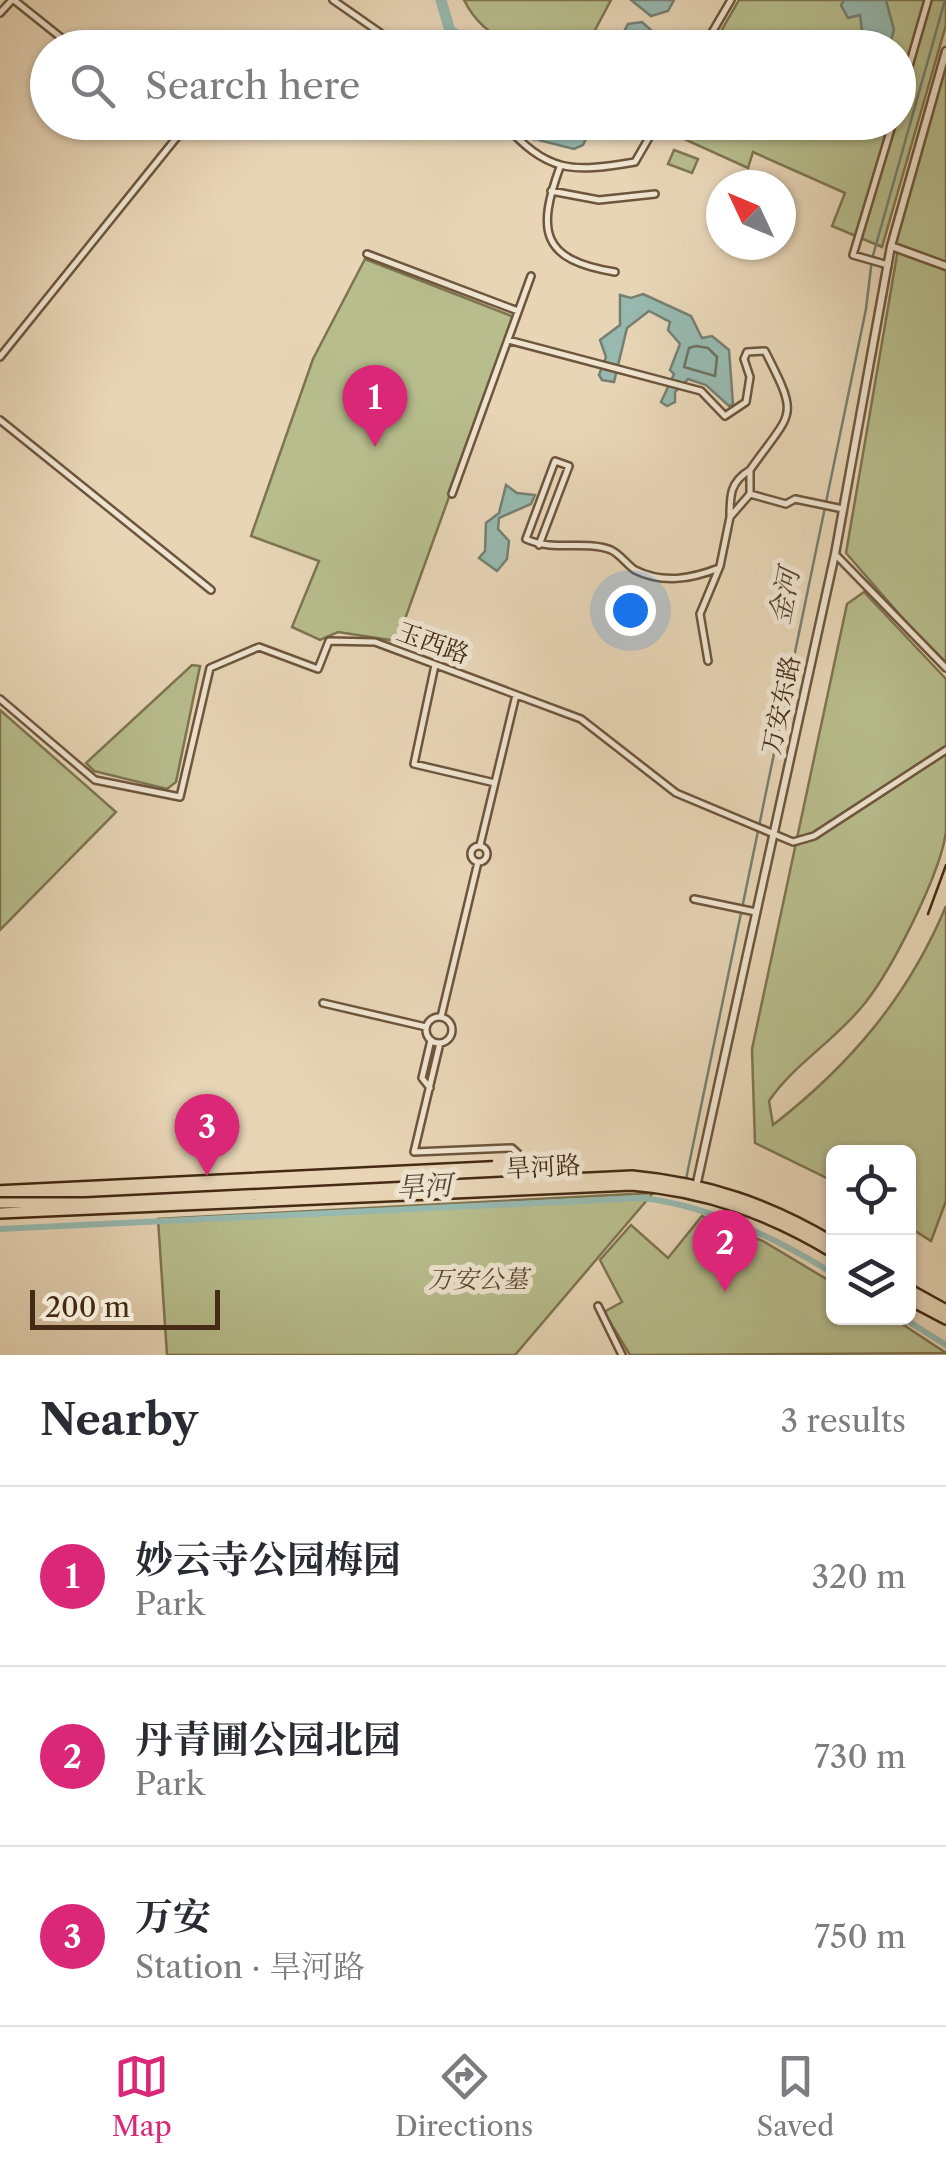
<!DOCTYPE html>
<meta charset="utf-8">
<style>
:root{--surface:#fff;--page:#f2f2f3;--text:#2b2b33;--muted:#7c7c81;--line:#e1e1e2;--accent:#db2777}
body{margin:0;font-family:"Libre Caslon Text","Noto Serif SC",serif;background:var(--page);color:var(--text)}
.controls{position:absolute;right:30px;bottom:30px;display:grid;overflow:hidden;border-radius:15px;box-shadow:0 2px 8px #0004}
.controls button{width:90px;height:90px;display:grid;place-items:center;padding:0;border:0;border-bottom:2px solid var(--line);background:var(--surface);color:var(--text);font:50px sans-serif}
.compass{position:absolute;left:706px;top:170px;width:90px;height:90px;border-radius:50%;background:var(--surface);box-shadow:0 2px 8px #0004;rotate:314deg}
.scale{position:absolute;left:30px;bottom:25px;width:190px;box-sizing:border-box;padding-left:10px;border:5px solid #452b14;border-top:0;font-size:28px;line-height:35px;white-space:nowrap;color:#452b14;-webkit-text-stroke:8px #efe4d0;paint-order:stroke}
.you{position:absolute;left:630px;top:610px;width:35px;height:35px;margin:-25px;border:8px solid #fff;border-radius:50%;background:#1a73e8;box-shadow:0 0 0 15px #1a73e833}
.badge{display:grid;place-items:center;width:65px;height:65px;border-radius:50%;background:var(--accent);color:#fff;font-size:32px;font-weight:700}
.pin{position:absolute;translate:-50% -82px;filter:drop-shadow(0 2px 5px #0008)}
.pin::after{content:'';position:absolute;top:52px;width:35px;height:30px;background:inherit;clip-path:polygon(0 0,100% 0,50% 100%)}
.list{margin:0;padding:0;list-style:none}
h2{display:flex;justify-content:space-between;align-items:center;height:130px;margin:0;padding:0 40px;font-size:42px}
h2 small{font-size:32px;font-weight:400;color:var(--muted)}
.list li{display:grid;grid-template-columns:65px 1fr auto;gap:30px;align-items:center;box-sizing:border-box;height:180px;padding:0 40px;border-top:2px solid var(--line)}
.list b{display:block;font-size:38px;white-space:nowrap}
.list p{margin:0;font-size:32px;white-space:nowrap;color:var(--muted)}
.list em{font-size:32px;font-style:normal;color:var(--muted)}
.icon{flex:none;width:55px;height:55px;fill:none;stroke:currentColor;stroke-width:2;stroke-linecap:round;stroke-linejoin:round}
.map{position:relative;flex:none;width:946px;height:1355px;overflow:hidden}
.search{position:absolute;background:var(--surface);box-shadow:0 2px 8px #0004;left:30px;right:30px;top:30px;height:110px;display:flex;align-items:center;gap:25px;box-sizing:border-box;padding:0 35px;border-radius:55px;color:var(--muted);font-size:38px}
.sheet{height:670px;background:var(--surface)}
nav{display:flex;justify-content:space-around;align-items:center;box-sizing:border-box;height:140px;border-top:2px solid var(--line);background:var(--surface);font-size:28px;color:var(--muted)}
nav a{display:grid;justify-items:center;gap:5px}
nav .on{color:var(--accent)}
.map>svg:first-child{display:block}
.green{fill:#b7bd8d;stroke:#7e7450;stroke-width:2.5}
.water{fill:#97b9af;stroke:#768071;stroke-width:2.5}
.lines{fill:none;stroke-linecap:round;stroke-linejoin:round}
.shore{stroke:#6e7262;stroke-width:2.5}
.stream{stroke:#768071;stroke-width:2.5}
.canal{stroke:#97b9af;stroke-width:6}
.river{stroke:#97b9af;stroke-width:11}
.minor-casing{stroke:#6e563c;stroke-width:10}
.tertiary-casing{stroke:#6e563c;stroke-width:11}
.primary-casing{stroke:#452b14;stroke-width:14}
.minor{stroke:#efe4d0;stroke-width:5}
.tertiary{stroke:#efe4d0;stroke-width:6}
.primary{stroke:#e7d5b6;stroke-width:9}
.tram{stroke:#452b14;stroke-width:2.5}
.labels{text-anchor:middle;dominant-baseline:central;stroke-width:10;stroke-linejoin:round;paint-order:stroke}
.street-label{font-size:25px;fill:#452b14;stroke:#efe4d0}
.park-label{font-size:25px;font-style:italic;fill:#5c482c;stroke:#efe4d0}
.water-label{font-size:28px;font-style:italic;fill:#554733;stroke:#efe4d0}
</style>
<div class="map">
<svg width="946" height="1355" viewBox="0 0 946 1355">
<rect width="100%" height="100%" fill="#e7d5b6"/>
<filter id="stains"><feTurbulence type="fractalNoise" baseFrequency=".002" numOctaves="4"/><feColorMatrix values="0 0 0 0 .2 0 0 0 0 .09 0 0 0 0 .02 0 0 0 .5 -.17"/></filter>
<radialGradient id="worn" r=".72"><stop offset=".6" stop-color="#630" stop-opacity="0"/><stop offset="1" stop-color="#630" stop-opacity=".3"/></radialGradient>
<!-- green -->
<path class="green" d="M464,0H611L586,47C536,48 490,52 464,0Z
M739,0H946V25L882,247L832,226L845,193L753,152L748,168L664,130L668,122H898V48L712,47Z
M946,59V668L846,553L898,249L894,243Z
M674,150L698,159L692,173L668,164Z
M365,259L514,317L397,641L338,632L320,640L292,627L319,561L251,536L313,359Z
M864,592L946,679C946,729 946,783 946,832C940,875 892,969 865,1003C836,1040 794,1064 769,1101L773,1125C850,1065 908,997 946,906V1201L931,1241L909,1227L908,1152H834L833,1181L755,1143L752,1049L847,604Z
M192,665L200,666L176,782L167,789L94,771L86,763Z
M0,710L116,812L0,930Z
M653,1193L515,1355H167L158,1219Z
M702,1216L763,1241L833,1283L834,1318H893L946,1353L630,1355L604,1312L622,1302L600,1260L631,1225L668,1258Z"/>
<!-- water -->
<path class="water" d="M631,0H674L668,11L651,16Z
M844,0H886L894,30L889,47H864L860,15L848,18L841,5Z
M642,22L652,31L636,47H603L609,36L620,39L628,24Z
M564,123H593L583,145L574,149L534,139L537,132L549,136Z
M643,294L691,316L702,338L712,336L729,350L733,404L729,406L706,385L688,379L675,392V402L667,406L661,402L674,374L670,370L680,344L668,330L670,322L649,311L627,328L614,382L602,380L599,375L606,357L600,340L620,325V295L631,298Z
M506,485L517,493L535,495L531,504L499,518L498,529L509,541L507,559L497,571L479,558L485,551L486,523L499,513Z"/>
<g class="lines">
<!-- shore -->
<path class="shore" d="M696,346L708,348L717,357L715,376L684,367L689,348Z"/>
<!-- stream -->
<path class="stream" d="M686,1179L866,309L872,259L945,0"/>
<!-- canal -->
<path class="canal" d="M0,1229L641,1198C709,1205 776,1238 834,1274
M903,1318L946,1345"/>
<!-- river -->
<path class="river" d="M441,0L450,31L481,48
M523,122L535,136"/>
<!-- minor casing -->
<g class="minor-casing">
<path id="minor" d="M14,0L74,48
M333,0L402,48
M0,13L12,0
M703,48L731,0
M898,104L928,0
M502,122C548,173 570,173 635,162L658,122
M560,167C537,230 540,260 615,272
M551,191L599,200L655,194
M367,254L518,311
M888,265L853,255L893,122
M508,340L701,391L725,416L746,402L750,377L744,359L747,352L765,351C800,420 793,409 750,470
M0,357L181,132L169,122
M0,420L211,590
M452,494L531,276
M750,494L730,517C730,495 730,482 750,470V494L786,504L795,499L843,509
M539,545L569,466L555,461L526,539C555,552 586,540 611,550C620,554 627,565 635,570C663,584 691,579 719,568
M835,554L946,668
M708,661L700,614L720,566L730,517
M435,665L414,764L495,783
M0,699L95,780L180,797L210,668L259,647L318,669L329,641L375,642L581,719L676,793L793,842L814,836L946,750
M480,845L516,695
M471 854a8 8 0 1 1 16 0a8 8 0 1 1-16 0Z
M694,899L756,912
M323,1003L426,1027
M441,1017L478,862
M426 1030a13 13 0 1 1 26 0a13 13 0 1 1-26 0Z
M440,1043L414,1152L512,1148L523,1158L526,1180
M430,1088L422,1078L431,1040
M598,1306L622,1355"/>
</g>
<!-- tertiary casing -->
<g class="tertiary-casing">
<path id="tertiary" d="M891,246L946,266
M696,1187L835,554L891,246L946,51"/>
</g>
<!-- primary casing -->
<g class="primary-casing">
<path id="primary" d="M0,1203H85L632,1176C706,1183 770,1204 834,1243
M0,1213L632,1185C706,1191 770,1214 834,1253
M908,1289L946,1310
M908,1299L946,1319"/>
</g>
<!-- minor -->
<use href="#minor" class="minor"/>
<!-- tertiary -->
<use href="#tertiary" class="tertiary"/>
<!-- primary -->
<use href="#primary" class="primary"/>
<!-- tram -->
<path class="tram" d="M928,914L946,865
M0,1185L492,1161"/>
</g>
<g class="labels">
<!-- street labels -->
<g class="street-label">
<text transform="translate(433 643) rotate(20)">玉西路</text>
<text transform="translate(781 705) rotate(-78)">万安东路</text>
<text transform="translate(543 1167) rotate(-3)">旱河路</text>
</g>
<!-- park labels -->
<g class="park-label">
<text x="478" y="1279">万安公墓</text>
</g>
<!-- water labels -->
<g class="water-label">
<text transform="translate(784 596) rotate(-79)">金河</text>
<text transform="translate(424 1186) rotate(-3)">旱河</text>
</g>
</g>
<rect width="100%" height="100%" filter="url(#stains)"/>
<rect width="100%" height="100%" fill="url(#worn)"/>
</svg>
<div class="controls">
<button><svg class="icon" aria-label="locate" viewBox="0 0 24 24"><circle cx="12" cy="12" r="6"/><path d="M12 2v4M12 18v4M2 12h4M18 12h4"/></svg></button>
<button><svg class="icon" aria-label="layers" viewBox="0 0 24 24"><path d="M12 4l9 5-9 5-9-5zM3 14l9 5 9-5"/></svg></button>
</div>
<svg class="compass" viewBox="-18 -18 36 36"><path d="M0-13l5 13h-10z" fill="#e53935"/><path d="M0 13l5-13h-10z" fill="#7c7c81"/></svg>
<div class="scale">200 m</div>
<div class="you"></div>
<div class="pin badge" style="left:375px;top:447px">1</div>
<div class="pin badge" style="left:725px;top:1292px">2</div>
<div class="pin badge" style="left:207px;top:1176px">3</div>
<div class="search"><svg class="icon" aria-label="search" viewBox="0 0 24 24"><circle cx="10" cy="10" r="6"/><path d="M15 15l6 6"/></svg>Search here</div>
</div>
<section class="sheet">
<h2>Nearby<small>3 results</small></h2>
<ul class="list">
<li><span class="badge">1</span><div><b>妙云寺公园梅园</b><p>Park</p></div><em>320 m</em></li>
<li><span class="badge">2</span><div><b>丹青圃公园北园</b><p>Park</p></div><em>730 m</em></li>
<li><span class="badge">3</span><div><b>万安</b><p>Station · 旱河路</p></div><em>750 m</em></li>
</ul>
</section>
<nav>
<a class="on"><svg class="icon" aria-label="map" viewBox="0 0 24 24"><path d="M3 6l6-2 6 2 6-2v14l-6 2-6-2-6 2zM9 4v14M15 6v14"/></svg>Map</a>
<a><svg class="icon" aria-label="directions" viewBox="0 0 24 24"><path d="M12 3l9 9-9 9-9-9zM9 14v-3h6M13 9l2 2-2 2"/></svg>Directions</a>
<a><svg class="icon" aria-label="saved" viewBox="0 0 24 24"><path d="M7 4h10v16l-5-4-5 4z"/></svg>Saved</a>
</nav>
